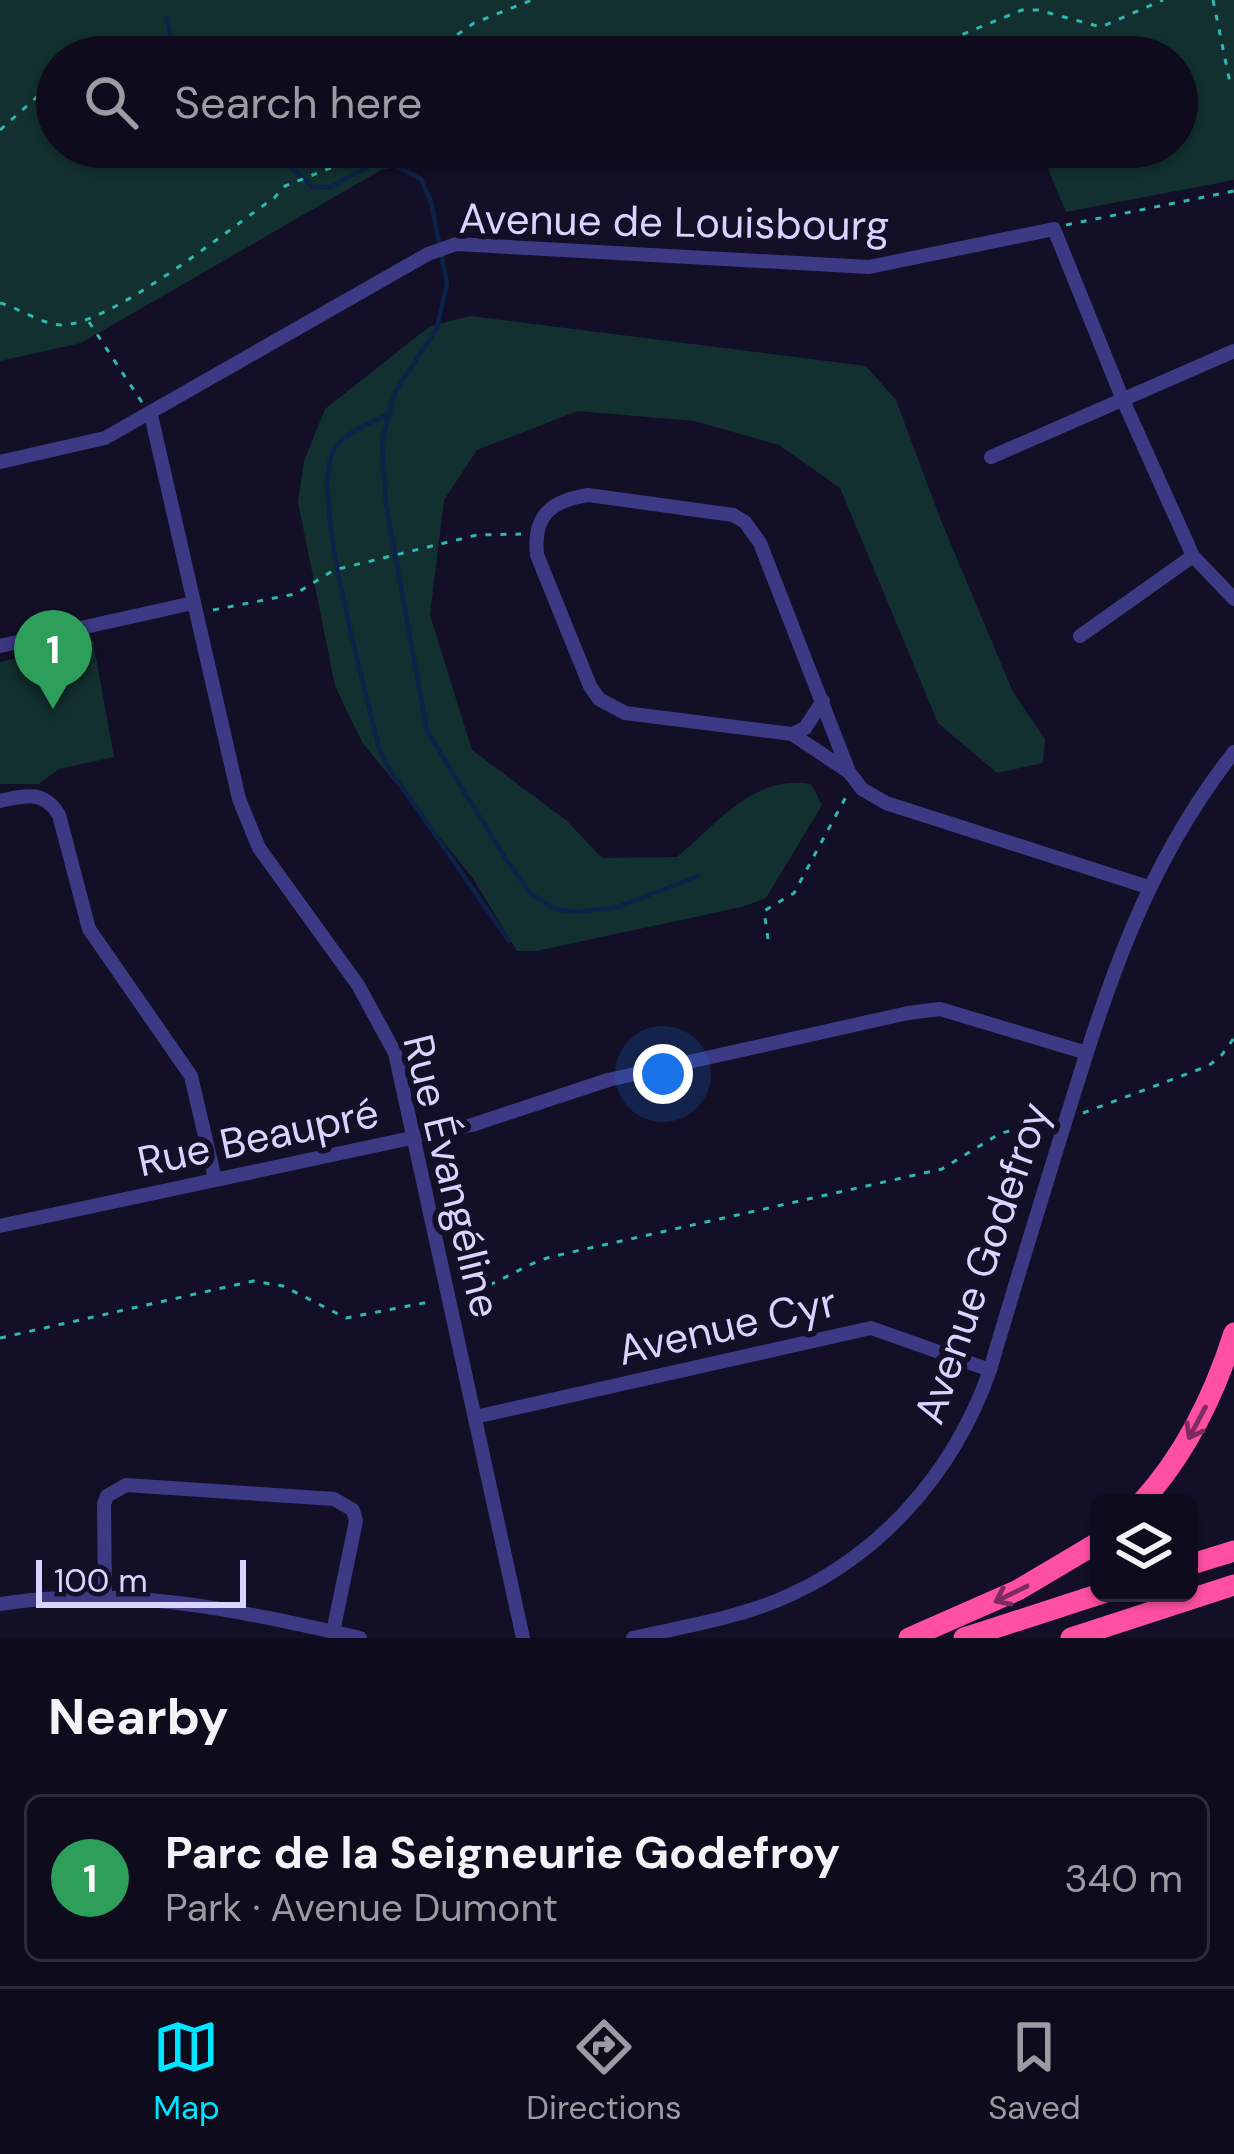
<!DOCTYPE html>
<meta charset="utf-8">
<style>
:root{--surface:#0e0b1c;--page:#1c1929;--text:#f1f3f6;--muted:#9b9ba3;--line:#2e2b3b;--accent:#00e5ff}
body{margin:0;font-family:"DM Sans",sans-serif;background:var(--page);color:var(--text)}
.controls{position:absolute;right:36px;bottom:36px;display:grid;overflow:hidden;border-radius:18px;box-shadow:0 3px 9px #0004}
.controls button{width:108px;height:108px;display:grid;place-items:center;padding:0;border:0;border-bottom:3px solid var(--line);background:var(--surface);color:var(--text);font:60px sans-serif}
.scale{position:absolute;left:36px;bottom:30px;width:210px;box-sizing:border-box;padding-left:12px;border:6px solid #d9d4ff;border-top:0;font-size:33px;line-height:42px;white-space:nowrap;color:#d9d4ff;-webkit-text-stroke:9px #130f26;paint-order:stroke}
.you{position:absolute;left:663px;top:1074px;width:42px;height:42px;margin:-30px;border:9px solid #fff;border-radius:50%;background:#1a73e8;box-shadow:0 0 0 18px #1a73e833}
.badge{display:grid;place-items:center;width:78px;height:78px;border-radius:50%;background:var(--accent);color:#fff;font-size:39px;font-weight:700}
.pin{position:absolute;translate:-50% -99px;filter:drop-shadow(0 3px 6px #0008)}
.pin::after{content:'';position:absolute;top:63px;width:42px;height:36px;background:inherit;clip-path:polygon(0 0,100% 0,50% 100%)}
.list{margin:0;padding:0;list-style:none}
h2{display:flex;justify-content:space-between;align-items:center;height:156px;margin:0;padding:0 48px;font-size:51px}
h2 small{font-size:39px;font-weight:400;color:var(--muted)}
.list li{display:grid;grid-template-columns:78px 1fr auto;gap:36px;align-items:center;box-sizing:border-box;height:168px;margin:0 24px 24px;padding:0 24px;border:3px solid var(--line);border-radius:18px}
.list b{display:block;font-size:45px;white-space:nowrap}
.list p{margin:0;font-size:39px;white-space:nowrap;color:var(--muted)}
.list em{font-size:39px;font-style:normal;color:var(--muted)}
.icon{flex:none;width:66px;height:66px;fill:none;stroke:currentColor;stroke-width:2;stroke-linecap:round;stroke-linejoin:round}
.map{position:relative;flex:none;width:1234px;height:1638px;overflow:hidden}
.search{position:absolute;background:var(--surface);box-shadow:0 3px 9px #0004;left:36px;right:36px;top:36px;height:132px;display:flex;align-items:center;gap:30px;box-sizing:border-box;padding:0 42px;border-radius:66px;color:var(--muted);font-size:45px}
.sheet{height:348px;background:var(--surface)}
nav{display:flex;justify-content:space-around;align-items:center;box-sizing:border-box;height:168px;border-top:3px solid var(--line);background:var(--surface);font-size:33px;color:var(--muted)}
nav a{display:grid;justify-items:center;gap:6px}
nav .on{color:var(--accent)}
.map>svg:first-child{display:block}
.green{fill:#12302f}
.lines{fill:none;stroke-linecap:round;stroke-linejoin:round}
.stream{stroke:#0c2248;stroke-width:4.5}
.path{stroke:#2fb8b0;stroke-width:3;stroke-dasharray:6 9;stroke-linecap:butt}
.minor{stroke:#3d3a85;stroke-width:14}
.highway{stroke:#ff4fa3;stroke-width:21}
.oneway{stroke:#7d2c5e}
.labels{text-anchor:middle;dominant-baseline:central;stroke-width:12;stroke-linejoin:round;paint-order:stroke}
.street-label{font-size:42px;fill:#d9d4ff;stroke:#130f26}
</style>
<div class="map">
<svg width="1234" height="1638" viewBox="0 0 1234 1638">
<rect width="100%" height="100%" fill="#130f26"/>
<!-- green -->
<path class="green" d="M0,0H1234V180L1066,212L1039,147H1177V57H57V147H978L863,167L498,153L383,169L81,343L0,361Z
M470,316L866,366L896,400L942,523L1013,692L1045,739L1043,763L997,773L938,723L840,488L779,445L694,421L578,411L477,450L444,500L430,615L472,750L567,821L602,858L677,857C718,823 754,774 811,784L822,805L766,898L742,907L536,951H517L472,877L362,742L335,686L298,502L304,461L325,409L430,326Z
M93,641L114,757L59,769L39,784H0V662Z"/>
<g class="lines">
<!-- stream -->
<path class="stream" d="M167,18L174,57
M269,147L314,188L330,187L383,159L421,179L431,202L447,283L437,328L395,392L382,443L386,504L427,731L502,853L530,893L555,909L577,912L618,907L698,876
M390,413C373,422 347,431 335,448C307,487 367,693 379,748L388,767L509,941"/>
<!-- path -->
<path class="path" d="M1213,0L1229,78L1234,83
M143,57L176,53L185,57
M344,57L361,49L380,57
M386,57L451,39L474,23L532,0
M693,57L737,45L770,57
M907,57L1022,10H1038L1101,27L1163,0
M0,130L57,79
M336,147L352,158
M1066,225L1234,191
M0,303C19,308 41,324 61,325C110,326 230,228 274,198L285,186L383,147
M89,322L143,404
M213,610L295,594L334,570L477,535L521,534
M768,939L764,911L794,893L848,793
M1083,1113L1208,1066L1221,1056L1234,1038
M461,1294C494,1288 518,1267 550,1257L942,1169L999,1134L1050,1119
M0,1338L253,1281L283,1286L346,1318L434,1301"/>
<!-- minor -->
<path class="minor" d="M151,415L239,799L259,848L358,985L395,1053L523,1638
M991,457L1234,351
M0,462L105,438L428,254L456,244L869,267L1054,229L1123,400L1193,556L1234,599
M1080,636L1193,556
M0,646L193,603
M792,734L849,772L760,543L745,522L733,515L588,495C550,501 533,516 537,555L590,686L599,699L625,713L792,734L805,728L823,701
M849,772L862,789L886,803L1148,887
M0,801C26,795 44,790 59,815L89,929L191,1076L215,1179
M0,1226L472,1125L608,1080L908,1013L940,1009L1087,1053
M475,1417L871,1328L990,1370
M105,1596L104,1504L107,1496L126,1485L334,1499L353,1510L356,1521L333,1632
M0,1604C123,1584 241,1611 360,1638
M633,1638C681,1627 731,1619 776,1601C879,1559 954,1473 990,1370C1012,1294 1036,1218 1059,1142C1103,1000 1140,871 1234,752"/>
<!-- highway -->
<path class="highway" d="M1141,1503C1186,1454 1214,1396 1234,1333
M1189,1565L1234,1551
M909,1638L1018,1590L1099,1542
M964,1638L1103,1593
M1071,1638L1234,1585"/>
</g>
<!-- one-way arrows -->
<defs><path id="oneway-shaft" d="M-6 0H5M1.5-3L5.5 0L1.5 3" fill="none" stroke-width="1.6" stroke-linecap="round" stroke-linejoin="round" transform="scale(3)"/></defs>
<g class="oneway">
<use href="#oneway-shaft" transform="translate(1197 1423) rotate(118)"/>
<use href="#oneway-shaft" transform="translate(1011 1594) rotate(154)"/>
</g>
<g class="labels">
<!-- street labels -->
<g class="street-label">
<text transform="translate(674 222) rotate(1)">Avenue de Louisbourg</text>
<text transform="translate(258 1137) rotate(-12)">Rue Beaupré</text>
<text transform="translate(452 1176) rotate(76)">Rue Évangéline</text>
<text transform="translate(982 1263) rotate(-71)">Avenue Godefroy</text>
<text transform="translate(727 1326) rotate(-13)">Avenue Cyr</text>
</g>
</g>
</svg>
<div class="controls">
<button><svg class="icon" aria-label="layers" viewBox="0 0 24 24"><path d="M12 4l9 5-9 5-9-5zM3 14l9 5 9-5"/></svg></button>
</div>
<div class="scale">100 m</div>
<div class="you"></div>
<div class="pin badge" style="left:53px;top:709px;background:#2e9e5b">1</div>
<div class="search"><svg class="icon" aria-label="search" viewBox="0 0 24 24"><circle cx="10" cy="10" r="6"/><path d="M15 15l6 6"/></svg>Search here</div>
</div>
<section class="sheet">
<h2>Nearby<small></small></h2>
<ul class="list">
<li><span class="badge" style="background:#2e9e5b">1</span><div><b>Parc de la Seigneurie Godefroy</b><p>Park · Avenue Dumont</p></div><em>340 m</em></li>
</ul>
</section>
<nav>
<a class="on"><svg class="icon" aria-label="map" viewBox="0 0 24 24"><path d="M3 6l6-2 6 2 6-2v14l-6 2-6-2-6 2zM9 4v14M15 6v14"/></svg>Map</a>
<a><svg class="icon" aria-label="directions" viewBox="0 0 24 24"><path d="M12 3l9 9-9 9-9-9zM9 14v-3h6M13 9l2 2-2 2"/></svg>Directions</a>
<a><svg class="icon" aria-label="saved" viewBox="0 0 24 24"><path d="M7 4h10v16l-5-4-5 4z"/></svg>Saved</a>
</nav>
